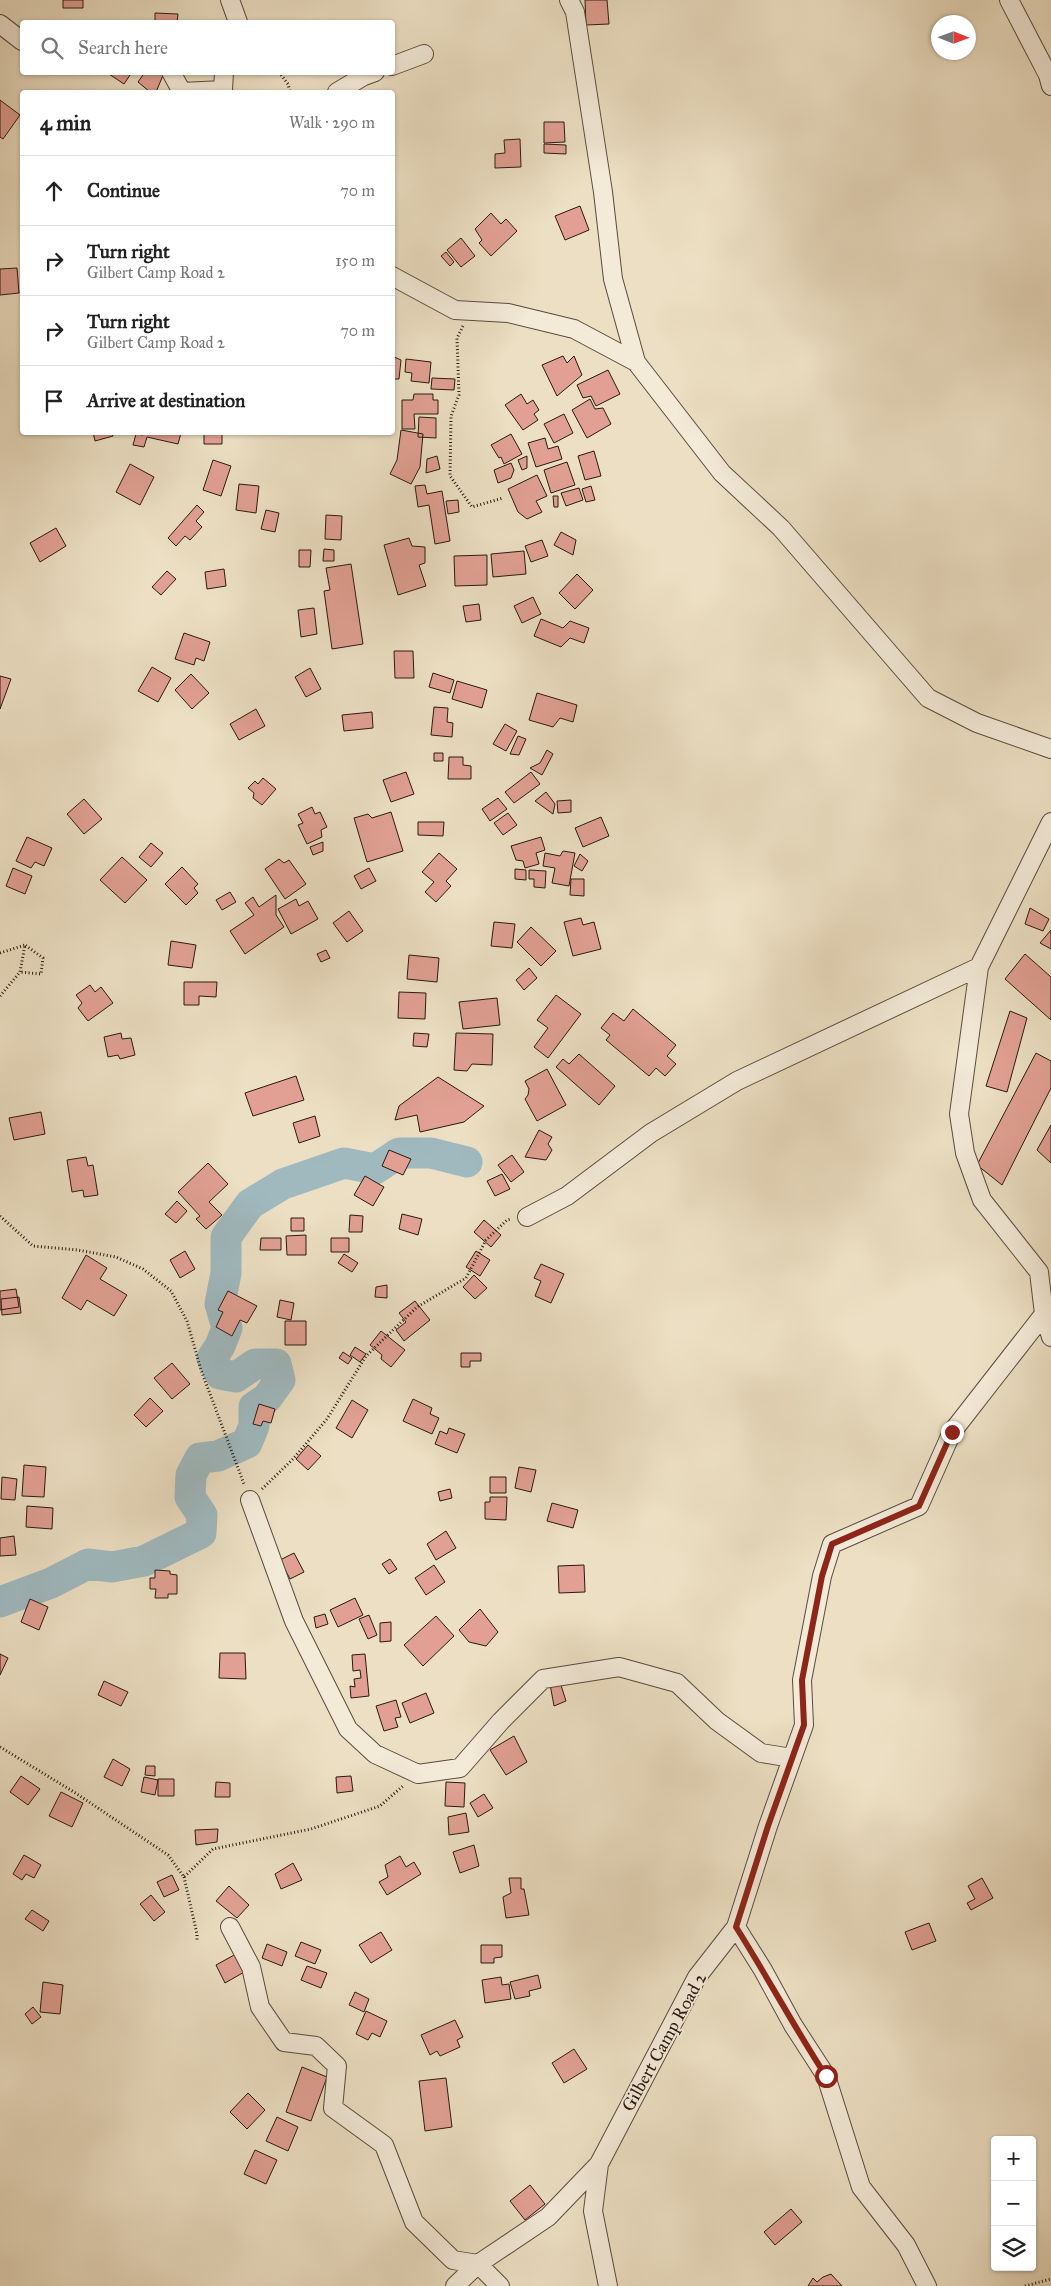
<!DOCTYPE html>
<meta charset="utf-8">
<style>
:root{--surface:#fff;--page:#f2f2f2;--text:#222;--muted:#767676;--line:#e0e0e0}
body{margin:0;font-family:"IM FELL Great Primer",serif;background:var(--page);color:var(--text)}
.controls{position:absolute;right:15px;bottom:15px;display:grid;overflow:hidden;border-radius:5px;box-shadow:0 1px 4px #0004}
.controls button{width:45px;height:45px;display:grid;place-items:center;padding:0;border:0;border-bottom:1px solid var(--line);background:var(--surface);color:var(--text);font:25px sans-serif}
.compass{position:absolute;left:931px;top:15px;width:45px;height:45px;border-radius:50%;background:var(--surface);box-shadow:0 1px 4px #0004;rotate:91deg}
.stop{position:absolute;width:15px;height:15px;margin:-11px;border:4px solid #8f2418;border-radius:50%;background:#fff}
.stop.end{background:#8f2418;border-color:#fff;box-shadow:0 1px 5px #0008}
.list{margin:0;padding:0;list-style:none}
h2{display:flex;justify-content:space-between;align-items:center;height:65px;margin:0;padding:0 20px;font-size:21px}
h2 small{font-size:16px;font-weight:400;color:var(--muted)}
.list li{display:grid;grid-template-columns:32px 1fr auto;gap:15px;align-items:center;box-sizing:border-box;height:70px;padding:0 20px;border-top:1px solid var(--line)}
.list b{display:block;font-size:19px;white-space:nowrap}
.list p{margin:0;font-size:16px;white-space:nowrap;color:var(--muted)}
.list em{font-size:16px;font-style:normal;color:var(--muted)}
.icon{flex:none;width:28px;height:28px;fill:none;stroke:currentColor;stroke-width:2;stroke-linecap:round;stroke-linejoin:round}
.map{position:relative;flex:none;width:1051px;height:2286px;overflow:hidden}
.search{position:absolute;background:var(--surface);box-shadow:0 1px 4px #0004;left:20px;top:20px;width:375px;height:55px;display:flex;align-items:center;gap:12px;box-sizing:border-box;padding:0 18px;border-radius:5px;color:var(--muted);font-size:19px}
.panel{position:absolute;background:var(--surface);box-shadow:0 1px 4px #0004;left:20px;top:90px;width:375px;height:345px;border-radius:5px}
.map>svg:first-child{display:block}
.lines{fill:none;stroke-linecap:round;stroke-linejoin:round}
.river{stroke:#9fb9bf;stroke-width:31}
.building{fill:#e1a093;stroke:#291a11}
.minor-casing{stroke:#5a4b3e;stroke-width:20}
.path{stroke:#291a11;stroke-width:3;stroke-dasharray:1 2.5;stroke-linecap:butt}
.minor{stroke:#f3ead8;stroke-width:18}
.route{stroke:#8f2418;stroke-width:6}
.labels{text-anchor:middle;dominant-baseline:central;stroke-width:4;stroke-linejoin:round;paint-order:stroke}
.street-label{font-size:18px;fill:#291a11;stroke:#f3ead8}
</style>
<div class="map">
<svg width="1051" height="2286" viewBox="0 0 1051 2286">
<rect width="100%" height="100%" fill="#ecdfc3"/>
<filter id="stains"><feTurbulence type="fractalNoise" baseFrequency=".004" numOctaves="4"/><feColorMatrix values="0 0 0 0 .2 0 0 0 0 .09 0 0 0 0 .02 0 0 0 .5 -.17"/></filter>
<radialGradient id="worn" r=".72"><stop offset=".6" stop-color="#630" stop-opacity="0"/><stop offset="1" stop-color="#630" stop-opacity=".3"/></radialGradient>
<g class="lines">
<!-- river -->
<path class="river" d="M0,1602L51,1583L88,1564L112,1567L144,1561L201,1533L202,1515L190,1497L191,1475L200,1458L218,1456L247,1443L254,1426V1407L267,1398L280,1380L276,1364H255L236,1377L220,1374L212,1358L220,1346L227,1328L220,1304L226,1273V1237L250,1204L283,1184L344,1163L375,1169L399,1153H431L467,1162"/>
</g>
<!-- building -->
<path class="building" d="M63,0H83V8H63Z
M585,0H607L609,24L586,25Z
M155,13L178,14L177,22H155Z
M106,72H132L124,84Z
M145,72L164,73L156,92H150L138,82Z
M0,100L20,115L3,139L0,137Z
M544,122H564L565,142L544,143Z
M520,139L521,167L495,168V154L505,153L504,140Z
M544,144L566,145V154L544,153Z
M580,206L589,230L565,240L555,216Z
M491,213L501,224L506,219L517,231L491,256L479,243L482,240L475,229Z
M461,238L475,256L461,267L447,250Z
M446,252L454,262L450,266L441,256Z
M17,268L19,293L0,295V269Z
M392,356L401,360L399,379H392Z
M563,356L567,363L574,356L582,375L557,396L542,365Z
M406,359L431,362L429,383L411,381L412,373L405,372Z
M608,370L620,394L596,406L591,396L583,398L577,385Z
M432,378L455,379L454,390L431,389Z
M414,394H433V400H438V414H414L415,429H402V400H413Z
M521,394L527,404L533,400L539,410L534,414L538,420L523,430L505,405Z
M590,399L595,409L603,408L611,424L587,438L572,410Z
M564,414L573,433L554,443L544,424Z
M419,417L436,418V438L418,437Z
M401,430L423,434L420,467L411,484L390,474L397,460Z
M93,432H112L113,436L95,441Z
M144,432H179L181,433L178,444L147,437L144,447L133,445L136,434L143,435Z
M204,432H222V444H204Z
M511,434L522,454L504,464L501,457L499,458L491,445Z
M545,438L548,449L558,446L562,459L536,467L528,443Z
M594,451L601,476L585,480L578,456Z
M437,456L440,469L426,473L427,459Z
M527,456V468L522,470L518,460Z
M213,460L231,466L221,496L203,490Z
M567,462L575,485L551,493L544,470Z
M511,463L514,470L511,478L498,483L494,470Z
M130,464L154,477L140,505L116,492Z
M537,475L547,496L536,501L542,512L527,519L518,512L508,489Z
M239,484L259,486L256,513L236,510Z
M425,485L427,494L442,491L450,541L435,544L429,505L418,507L415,486Z
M591,486L595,500L586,502L582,489Z
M579,488L583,500L566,506L561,493Z
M553,496H558V507H554Z
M458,500L459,512L448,514L446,501Z
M197,505L204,512L196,521L202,527L190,540L185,536L176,546L168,538Z
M266,510L279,513L275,532L261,529Z
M326,515L342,516L341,540L325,539Z
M56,528L66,546L40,562L30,543Z
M561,532L576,540L573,555L554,545Z
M409,538L412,546L425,547V563L419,565L426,586L398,595L384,545Z
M542,540L548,556L531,562L525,546Z
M324,549L334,550V561H323Z
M299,550H311L310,567H299Z
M524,551L526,574L493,577L491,554Z
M487,555V585L455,586L454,556Z
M351,564L363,644L332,649L324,591L330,590L326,568Z
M224,569L226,586L207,589L205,572Z
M167,571L176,579L161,595L152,587Z
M577,574L593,590L575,609L559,593Z
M533,597L541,614L522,623L514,606Z
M479,604L481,620L466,622L463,606Z
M314,608L317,634L301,637L298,610Z
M541,619L563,628L570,621L589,628L584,643L570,638L561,647L534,636Z
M184,633L210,642L204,661L196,658L194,665L175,659Z
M394,651H413L414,678H395Z
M152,667L171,678L158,702L138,691Z
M310,668L321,689L306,697L295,677Z
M433,673L454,680L450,693L429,687Z
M191,674L209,693L192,709L175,690Z
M0,676L11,679L0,709Z
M457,681L487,690L482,708L452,699Z
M537,693L577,705L573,722L560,718L553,727L529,720Z
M434,707L448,708L447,722L453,723L452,737L431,735Z
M256,709L265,726L239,740L230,724Z
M372,712L373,728L344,731L342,715Z
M505,724L517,731L506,751L493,744Z
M518,736L526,739L519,755L510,754Z
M547,750L553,754L542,775L530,768L540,763Z
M434,753H443V761H434Z
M449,757H463V765L471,766V779H448Z
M406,772L414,794L391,802L383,780Z
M531,772L540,784L514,803L505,792Z
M263,778L276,789L262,805L253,798L254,793L248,788L255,781L258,784Z
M546,792L555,804L553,814L535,801Z
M498,798L507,809L490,821L482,809Z
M84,799L102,819L84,834L67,814Z
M571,800V812L558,813L557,801Z
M312,807L315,814L320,812L327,827L321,830L322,837L307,844L298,825L303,823L298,814Z
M391,812L403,851L367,862L354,818L368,814L372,818Z
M508,813L517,825L503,835L494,823Z
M601,817L609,836L583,847L575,828Z
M418,822H444L443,836L418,835Z
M27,837L52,848L44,866L35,862L31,868L16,861Z
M541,837L545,850L536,853L539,864L525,868L523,861L516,860L511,846Z
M323,842V851L313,855L310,847Z
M151,843L163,853L151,867L139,857Z
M563,851L575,853L569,886L552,883L555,868L543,866L545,853L560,856Z
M439,853L457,869L446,881L451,886L436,902L425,892L434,882L422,872Z
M580,854L588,861L582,871L574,866Z
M122,857L147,880L125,903L100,880Z
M279,859L284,863L289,860L306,884L285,899L265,869Z
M182,867L198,884L194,888L198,893L186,905L165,884Z
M13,868L32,876L25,894L6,886Z
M369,868L376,881L361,889L354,876Z
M515,869L526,870V880L515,879Z
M529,870L546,871L545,888L534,887V879H529Z
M571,879H584V896L570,895Z
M230,892L236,902L222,910L216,900Z
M276,895V915L284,927L245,954L230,931L254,915L245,903L253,897L259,907Z
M296,899L299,906L308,901L318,919L291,934L278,909Z
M1030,908L1049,919L1043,931L1025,924Z
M349,911L363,931L347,942L333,923Z
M581,918L583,925L594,922L601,949L573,956L564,922Z
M494,922L515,924L512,948L491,946Z
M531,927L556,951L541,966L517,942Z
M1051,930V949L1040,943Z
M171,941L196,945L192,968L168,965Z
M326,950L330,958L321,962L317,954Z
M1025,954L1051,977V1020L1005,979Z
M409,955L439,958L437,982L407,979Z
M529,968L537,978L524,990L516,980Z
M184,982H217L216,997L199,996V1005H184Z
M90,985L95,992L101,987L113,1003L88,1021L78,1008L82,1003L76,995Z
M399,992L426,993L425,1019L398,1018Z
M556,995L581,1014L548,1058L534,1047L548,1028L537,1020Z
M497,998L500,1025L463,1029L459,1002Z
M633,1009L676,1045L667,1056L676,1064L665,1076L656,1068L649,1076L606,1040L610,1035L601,1028L613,1013L624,1021Z
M1010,1011L1027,1018L1007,1092L986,1086Z
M121,1033L122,1039L131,1038L135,1055L120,1059L118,1055L108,1057L104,1037Z
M414,1033L429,1034L427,1047L413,1046Z
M456,1033L493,1034L492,1065L472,1064L467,1071L454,1070Z
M1036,1053L1051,1061V1088L1002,1185L977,1165Z
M579,1054L615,1086L599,1105L556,1067L563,1059L569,1064Z
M547,1069L566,1105L537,1121L525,1099L528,1095L529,1089L525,1081Z
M296,1076L304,1100L253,1116L245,1093Z
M438,1077L484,1106L464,1122L420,1132L417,1115L395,1120L399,1106Z
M41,1112L45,1134L14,1140L9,1118Z
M315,1116L320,1136L299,1143L293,1123Z
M1051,1125V1163L1037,1150Z
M539,1130L552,1137L548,1144L552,1150L546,1160L525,1157Z
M389,1150L411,1159L403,1175L382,1166Z
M512,1155L524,1172L511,1182L498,1165Z
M86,1157L88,1166L93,1165L98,1195L84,1197L83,1190L72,1192L67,1160Z
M208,1163L228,1184L209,1202L222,1215L206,1229L196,1219L200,1216L178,1192Z
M502,1174L510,1189L495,1196L487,1181Z
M365,1176L384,1187L373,1206L354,1195Z
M177,1201L187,1211L176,1223L165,1214Z
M402,1214L422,1219L418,1235L399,1229Z
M350,1215L363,1216L362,1232H349Z
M291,1218H304V1231H291Z
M484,1220L501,1235L491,1247L474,1232Z
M306,1235V1255H287L286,1236Z
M261,1238H281V1250H260Z
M331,1238H349V1252H331Z
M185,1251L195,1269L180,1278L170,1260Z
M476,1251L490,1260L480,1276L466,1267Z
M344,1254L358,1263L352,1272L338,1263Z
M86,1255L107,1268L100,1279L127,1295L114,1316L87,1300L81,1310L62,1298Z
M541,1264L564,1274L551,1303L535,1296L541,1281L534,1278Z
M474,1275L487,1288L475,1299L463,1287Z
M387,1285V1298L375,1297L376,1287Z
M16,1289L19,1307L0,1310V1291Z
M228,1291L257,1306L247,1323L240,1320L232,1336L216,1327L223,1312L218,1310Z
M19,1297L21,1313L2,1315L1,1299Z
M280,1300L294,1303L291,1320L277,1317Z
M415,1301L430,1320L404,1341L396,1330L406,1322L399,1313Z
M285,1321H306V1345H285Z
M381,1331L405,1350L391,1367L381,1359L382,1355L370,1345Z
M355,1347L366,1354L360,1362L350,1355Z
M343,1352L352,1358L348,1364L339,1358Z
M461,1353H481V1361H470V1367H461Z
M172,1363L190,1384L172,1399L154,1378Z
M150,1398L163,1411L146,1427L134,1415Z
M413,1399L432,1408L430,1414L439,1418L432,1434L403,1421Z
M352,1400L368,1410L352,1438L336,1428Z
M259,1404L275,1409L271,1423L263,1421L261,1426L253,1424Z
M449,1428L465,1434L457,1453L435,1444L440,1431L447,1434Z
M308,1445L321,1456L308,1470L296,1459Z
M24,1465L46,1467L44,1497L22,1496Z
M519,1467L536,1470L531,1492L515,1488Z
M2,1477L17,1479L15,1500L1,1499Z
M490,1477H506V1493H490Z
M450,1489L452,1498L440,1501L438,1492Z
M490,1497H507L506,1520L485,1519V1502H490Z
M552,1503L578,1510L573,1528L547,1521Z
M27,1506L53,1508L52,1529L26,1527Z
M446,1531L456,1548L436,1560L427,1544Z
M14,1536L16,1555L0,1556V1538Z
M294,1553L304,1572L290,1579L280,1560Z
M390,1559L397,1569L389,1574L382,1564Z
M434,1565L445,1582L426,1595L415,1578Z
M584,1565L585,1592L559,1593L558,1566Z
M155,1570L170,1571V1574L177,1575V1594H168V1598H155L156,1589H150V1578H155Z
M355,1598L363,1615L338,1627L330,1610Z
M30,1599L48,1607L39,1630L21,1622Z
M480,1609L498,1632L486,1646L469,1642L459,1630Z
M325,1614L328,1624L316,1628L314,1617Z
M369,1615L377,1635L368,1639L359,1619Z
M436,1616L454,1636L423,1666L404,1645Z
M391,1622V1641L380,1642V1623Z
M220,1653H245L246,1679L219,1678Z
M0,1654L8,1658L0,1675Z
M365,1654L369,1696L351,1698L350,1686L355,1687L354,1679L361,1678L360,1670L353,1671L352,1655Z
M104,1681L128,1692L121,1706L98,1695Z
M560,1682L566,1701L554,1706L550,1684Z
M426,1693L434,1713L410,1723L402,1703Z
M396,1700L401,1717L395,1718L398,1727L384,1731L376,1706Z
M514,1736L527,1762L506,1775L490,1750Z
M113,1759L130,1769L122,1786L104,1777Z
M146,1766H155V1776L145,1775Z
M21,1776L40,1789L28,1805L10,1792Z
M351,1776L353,1791L337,1793L336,1777Z
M144,1777L158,1780L155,1795L141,1792Z
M158,1779H174V1796H158Z
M216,1782L230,1783V1797H215Z
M446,1782L465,1783L464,1807L445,1806Z
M61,1792L83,1803L72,1827L49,1816Z
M484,1794L493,1808L478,1817L470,1803Z
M466,1813L469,1832L449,1835L448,1817Z
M218,1829L217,1842L196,1845L195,1830Z
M474,1845L479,1866L460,1873L453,1852Z
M24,1855L41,1865L34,1878L26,1874L22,1880L13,1874Z
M400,1856L406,1867L414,1862L421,1874L387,1895L379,1882L388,1877L385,1865Z
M293,1863L302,1880L281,1889L275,1874Z
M172,1875L179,1890L164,1897L157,1882Z
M509,1878H521V1889H524L529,1915L506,1918L503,1897L511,1893Z
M982,1878L993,1898L971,1910L967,1903L975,1899L968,1886Z
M229,1886L249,1905L237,1918L216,1901Z
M151,1895L165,1912L154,1921L140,1904Z
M32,1910L49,1921L43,1931L25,1919Z
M929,1923L936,1941L912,1950L905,1932Z
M381,1932L392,1950L371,1963L359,1945Z
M301,1942L321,1950L315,1964L295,1956Z
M267,1944L287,1952L282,1966L262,1958Z
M481,1945H502V1957L494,1958V1963H481Z
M236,1954L246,1971L225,1983L216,1965Z
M307,1966L327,1973L321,1988L301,1980Z
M538,1975L541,1988L529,1991L530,1996L515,1999L510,1982Z
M501,1977L502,1985L509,1984L511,1999L485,2003L482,1980Z
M43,1982L63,1985L60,2014L40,2012Z
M355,1992L369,1999L364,2012L349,2005Z
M33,2007L41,2017L32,2024L25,2014Z
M366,2011L387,2021L380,2037L372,2033L368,2040L356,2034Z
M455,2020L463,2037L457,2040L460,2047L440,2056L437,2051L430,2055L421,2035Z
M574,2049L587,2069L564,2083L552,2063Z
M302,2067L327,2077L311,2121L286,2112Z
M446,2078L452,2127L425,2131L419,2081Z
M248,2093L265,2110L247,2129L230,2112Z
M277,2117L298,2127L288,2151L266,2141Z
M255,2150L277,2160L266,2184L244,2174Z
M530,2185L545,2204L525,2220L510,2201Z
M791,2209L802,2222L775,2245L764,2232Z
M831,2274L842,2286H808L813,2278L817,2282L823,2277Z"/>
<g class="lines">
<!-- minor casing -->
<g class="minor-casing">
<path id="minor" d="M230,0L238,22
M569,0L575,12L603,192L613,279L636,362L722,473L781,528L928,698L977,723L1051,749
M1009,0L1048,75L1051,86
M0,24L22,41
M392,66L424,54
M171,72L182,92L223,90L224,72
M337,92L364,76L375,72
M392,276L455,310L508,313L574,329L636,362
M1051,822L979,967L959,1114L965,1153L982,1200L1039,1272L1044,1314L1051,1337
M527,1217L567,1196L651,1133L737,1081L979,967
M250,1500L294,1621L348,1729L375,1754L418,1774L460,1768L501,1721L543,1679L619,1667L677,1683L717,1721L761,1753L792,1758
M230,1927L251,1967L260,2007L284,2042L316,2046L337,2066L333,2108L384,2145L414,2222L453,2260L478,2264L500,2286
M736,1927L763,1970L793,2025L826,2076L861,2187L906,2245L927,2286
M455,2286L478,2264L548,2217L599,2164
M608,2286L593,2211L599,2164L697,1977L736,1927L768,1826L804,1725L802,1680L822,1576L832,1544L919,1506L952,1432L1044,1314"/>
</g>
<!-- path -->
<path class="path" d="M279,72L288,84L290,92
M463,326L457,338L459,395L451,416L450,476L472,507L503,498
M0,953L25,945
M0,996L20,972L25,945L43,958L41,974L20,972
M0,1216L33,1246L78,1250L116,1257L143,1269L171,1291L187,1321L201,1370L244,1484
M262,1489L293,1459L327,1419L366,1356L417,1307L466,1278L486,1240L507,1220L511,1219
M0,1747L74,1792L168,1855L184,1877L213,1849L311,1829L380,1806L404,1785
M184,1877L197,1934V1942
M1025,2286L1051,2279"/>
<!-- minor -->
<use href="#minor" class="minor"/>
</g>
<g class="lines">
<!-- route -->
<path class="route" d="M826,2076C794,2027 767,1976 736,1927L768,1826L804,1725L802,1680L822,1576L832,1544L919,1506L952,1432"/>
</g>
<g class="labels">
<!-- street labels -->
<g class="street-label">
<text transform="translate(664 2042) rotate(-61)">Gilbert Camp Road 2</text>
</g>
</g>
<rect width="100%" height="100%" filter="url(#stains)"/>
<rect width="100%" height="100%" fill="url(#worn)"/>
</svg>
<div class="controls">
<button>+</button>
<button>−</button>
<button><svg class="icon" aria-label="layers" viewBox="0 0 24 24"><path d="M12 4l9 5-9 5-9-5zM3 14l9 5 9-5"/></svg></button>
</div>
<svg class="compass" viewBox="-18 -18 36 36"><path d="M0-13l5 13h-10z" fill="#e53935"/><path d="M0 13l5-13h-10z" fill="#767676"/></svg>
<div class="stop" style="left:826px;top:2076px"></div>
<div class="stop end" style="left:952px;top:1432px"></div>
<div class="search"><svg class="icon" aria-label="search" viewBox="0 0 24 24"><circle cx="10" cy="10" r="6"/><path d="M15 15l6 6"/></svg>Search here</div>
<section class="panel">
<h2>4 min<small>Walk · 290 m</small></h2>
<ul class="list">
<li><svg class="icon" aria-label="ahead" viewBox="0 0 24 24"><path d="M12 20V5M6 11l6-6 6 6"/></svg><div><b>Continue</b></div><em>70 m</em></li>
<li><svg class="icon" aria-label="right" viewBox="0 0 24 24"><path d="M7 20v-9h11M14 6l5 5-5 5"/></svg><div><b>Turn right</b><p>Gilbert Camp Road 2</p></div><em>150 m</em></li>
<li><svg class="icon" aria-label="right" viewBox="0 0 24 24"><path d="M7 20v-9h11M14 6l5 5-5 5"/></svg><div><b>Turn right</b><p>Gilbert Camp Road 2</p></div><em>70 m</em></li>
<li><svg class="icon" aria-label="arrive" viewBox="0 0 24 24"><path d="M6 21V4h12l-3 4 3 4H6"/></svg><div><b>Arrive at destination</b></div></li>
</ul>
</section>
</div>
